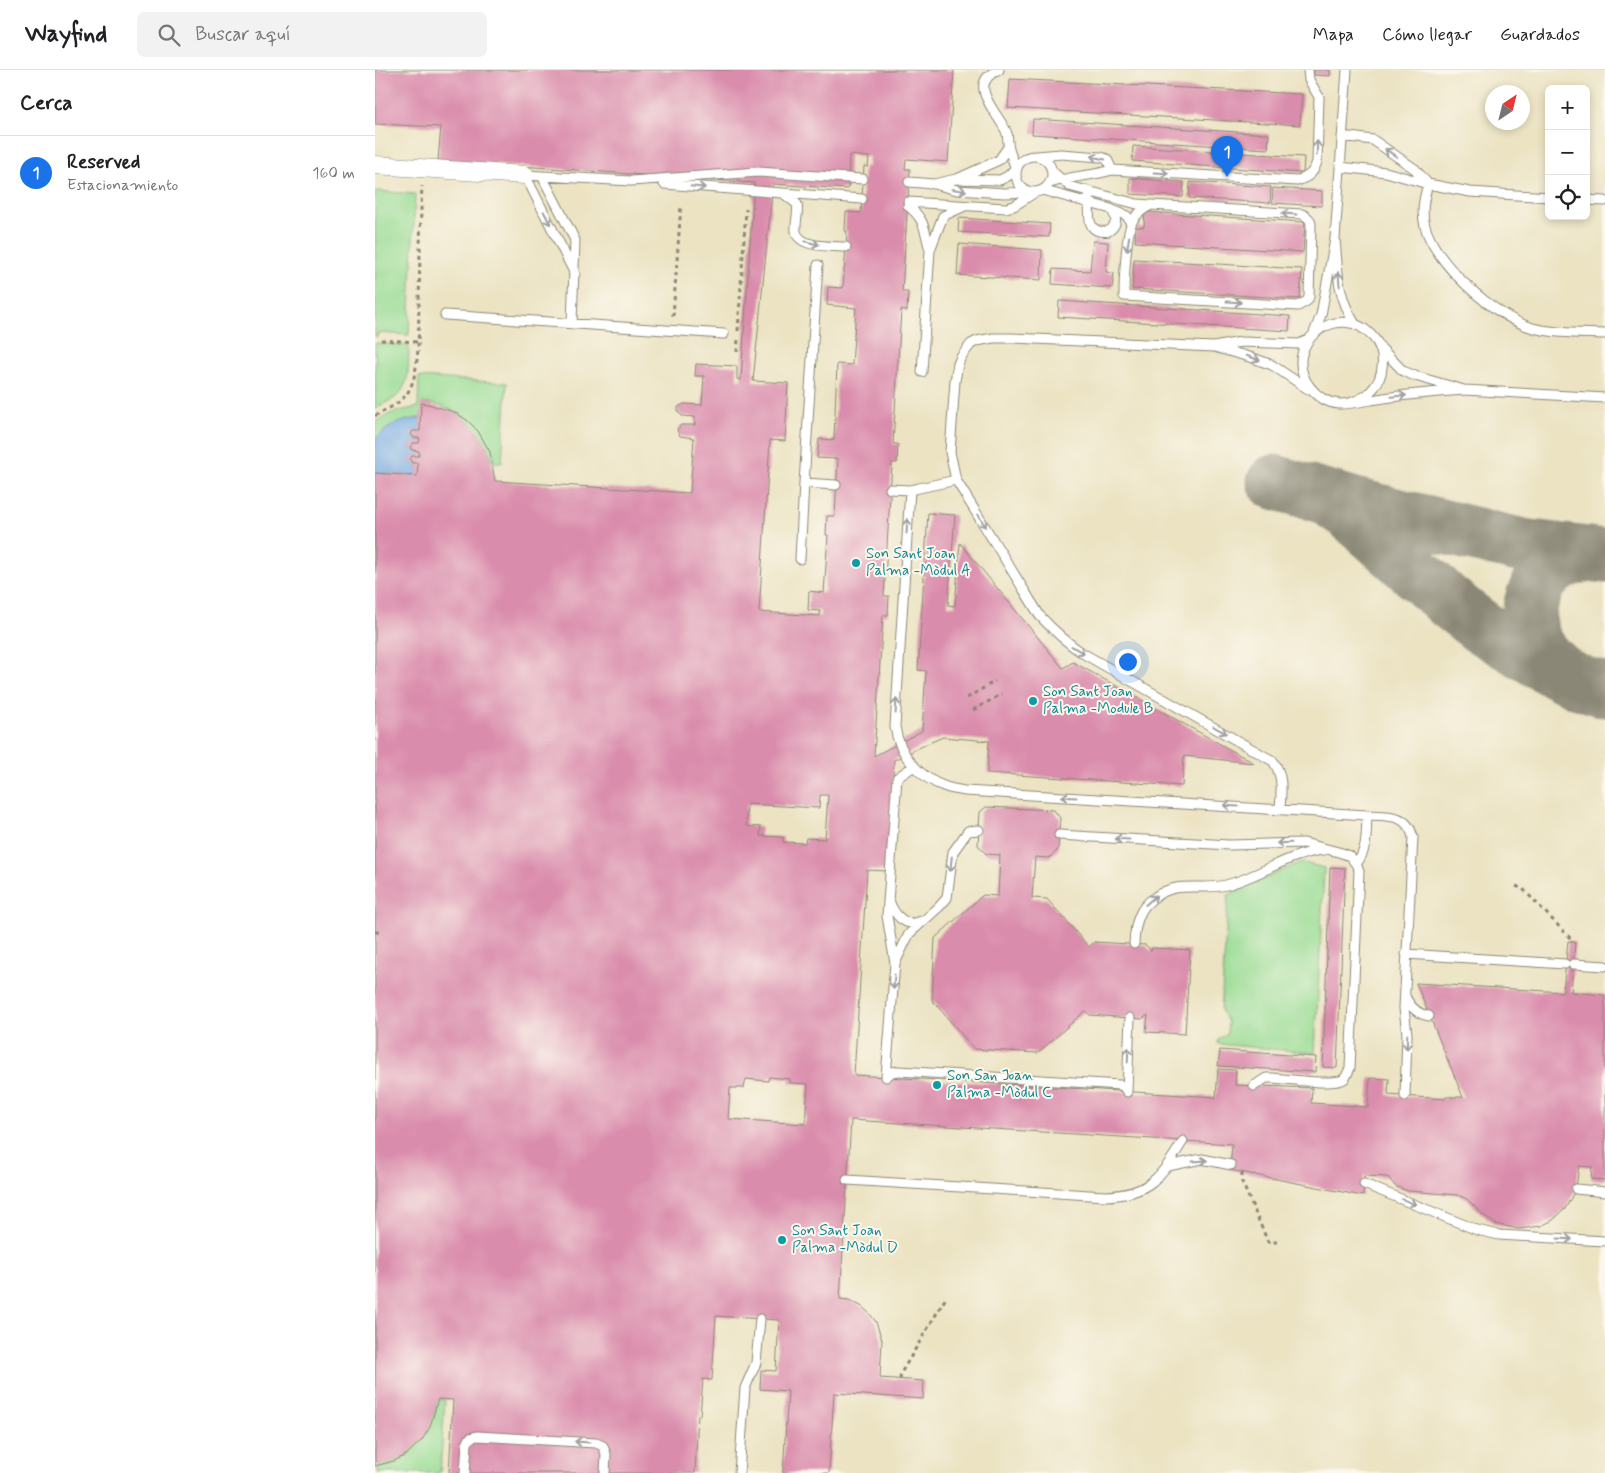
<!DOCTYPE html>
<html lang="es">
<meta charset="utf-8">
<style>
:root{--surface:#fff;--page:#f2f2f2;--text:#202124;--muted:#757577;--line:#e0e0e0;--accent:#1a73e8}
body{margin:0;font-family:Mynerve,sans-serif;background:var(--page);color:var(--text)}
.controls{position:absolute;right:15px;top:15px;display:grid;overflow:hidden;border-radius:8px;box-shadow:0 2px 8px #0003}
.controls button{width:45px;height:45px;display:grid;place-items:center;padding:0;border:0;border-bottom:1px solid var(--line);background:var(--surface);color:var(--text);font:25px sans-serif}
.compass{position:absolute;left:1110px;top:15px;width:45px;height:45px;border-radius:50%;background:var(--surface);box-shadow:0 2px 8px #0003;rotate:35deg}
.you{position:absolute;left:752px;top:591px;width:18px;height:18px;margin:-12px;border:4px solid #fff;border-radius:50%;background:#1a73e8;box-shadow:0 0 0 8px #1a73e833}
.badge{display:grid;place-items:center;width:32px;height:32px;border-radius:50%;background:var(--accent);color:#fff;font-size:16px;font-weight:700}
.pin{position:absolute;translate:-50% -41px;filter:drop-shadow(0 1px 2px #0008)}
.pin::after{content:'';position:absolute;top:26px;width:18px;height:15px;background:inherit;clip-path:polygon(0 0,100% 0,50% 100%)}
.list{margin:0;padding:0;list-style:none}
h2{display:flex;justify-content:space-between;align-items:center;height:65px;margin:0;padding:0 20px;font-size:21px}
h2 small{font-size:16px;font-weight:400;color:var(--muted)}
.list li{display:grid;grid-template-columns:32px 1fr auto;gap:15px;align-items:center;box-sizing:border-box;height:75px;padding:0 20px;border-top:1px solid var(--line)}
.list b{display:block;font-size:19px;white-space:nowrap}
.list p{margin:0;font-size:16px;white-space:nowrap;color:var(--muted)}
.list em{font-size:16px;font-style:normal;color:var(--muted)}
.icon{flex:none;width:28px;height:28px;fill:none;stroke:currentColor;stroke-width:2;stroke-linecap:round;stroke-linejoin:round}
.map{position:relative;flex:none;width:1230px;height:1403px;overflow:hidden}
header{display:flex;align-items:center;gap:30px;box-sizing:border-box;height:70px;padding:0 25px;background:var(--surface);border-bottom:1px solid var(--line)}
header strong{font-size:24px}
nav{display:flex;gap:28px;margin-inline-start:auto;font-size:18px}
.search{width:350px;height:45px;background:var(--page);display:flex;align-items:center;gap:12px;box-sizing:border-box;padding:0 18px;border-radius:8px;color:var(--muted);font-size:19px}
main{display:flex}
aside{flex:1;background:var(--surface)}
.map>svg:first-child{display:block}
.green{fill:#9adc94;stroke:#628460}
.water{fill:#77aae3;stroke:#516a87}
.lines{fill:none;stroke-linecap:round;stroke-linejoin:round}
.taxiway{stroke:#8b8776;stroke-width:55}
.building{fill:#da8cac;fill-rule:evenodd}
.lane-casing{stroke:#8b8776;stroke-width:11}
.street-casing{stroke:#8b8776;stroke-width:19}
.path{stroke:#8b8776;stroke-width:3;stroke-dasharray:4 4;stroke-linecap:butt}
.lane{stroke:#fff;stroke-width:9}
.street{stroke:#fff;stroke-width:18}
.oneway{stroke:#a0a0a0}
.culture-dot{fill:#0f9aa8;stroke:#fbf7ec;stroke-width:2}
.labels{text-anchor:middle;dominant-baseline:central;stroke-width:4;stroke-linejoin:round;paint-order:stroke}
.culture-label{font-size:15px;fill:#0d838f;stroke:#fbf7ec;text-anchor:start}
</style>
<header>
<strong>Wayfind</strong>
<div class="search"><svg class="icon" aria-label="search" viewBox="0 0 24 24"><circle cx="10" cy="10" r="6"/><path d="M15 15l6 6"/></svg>Buscar aquí</div>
<nav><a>Mapa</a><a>Cómo llegar</a><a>Guardados</a></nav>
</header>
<main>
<aside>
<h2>Cerca<small></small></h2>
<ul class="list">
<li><span class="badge">1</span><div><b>Reserved</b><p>Estacionamiento</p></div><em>160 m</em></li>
</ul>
</aside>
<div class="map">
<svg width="1230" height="1403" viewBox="0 0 1230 1403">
<rect width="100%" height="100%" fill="#fbf7ec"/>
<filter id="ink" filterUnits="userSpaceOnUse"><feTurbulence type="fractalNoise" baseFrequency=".02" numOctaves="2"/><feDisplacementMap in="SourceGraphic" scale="10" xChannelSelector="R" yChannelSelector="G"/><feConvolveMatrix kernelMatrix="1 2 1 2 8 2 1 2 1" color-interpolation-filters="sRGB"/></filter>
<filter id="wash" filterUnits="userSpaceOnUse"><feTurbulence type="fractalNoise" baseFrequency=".0096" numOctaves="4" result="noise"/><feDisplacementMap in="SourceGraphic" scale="20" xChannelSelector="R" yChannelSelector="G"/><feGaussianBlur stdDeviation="1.12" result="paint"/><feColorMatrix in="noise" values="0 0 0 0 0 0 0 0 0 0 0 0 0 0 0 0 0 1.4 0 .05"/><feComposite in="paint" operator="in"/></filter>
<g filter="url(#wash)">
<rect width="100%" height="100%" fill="#ebe3c2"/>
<!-- green -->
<path class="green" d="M0,121L40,124L34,265L3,263L2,267H0Z
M0,273L34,275C33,293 36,315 21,327C14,332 6,334 0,339Z
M44,307L132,313L127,392H118C109,360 82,334 47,333L46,348C26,350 14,356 0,370V352L1,351L19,342L43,337Z
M926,792L949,798L940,983L843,974V970L852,963L853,952L846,941L853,825Z
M63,1329L70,1330L65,1403H3V1396C38,1391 56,1361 63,1329Z"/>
<!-- water -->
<path class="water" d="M46,348L45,361H38L36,364L39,368H45L44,373H38L35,377L37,380L44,381V386H37L35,389L37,393H43L42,406L0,403V369C14,355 26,350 46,348Z"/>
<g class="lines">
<!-- taxiway -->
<path class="taxiway" d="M899,412L987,437L1148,476L1230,486
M950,427L975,444L1074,532L1106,557L1173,597L1207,613L1230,620
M1191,606C1179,596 1167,585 1160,571C1146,543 1160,506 1188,492C1197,487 1205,486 1214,485"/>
</g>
<g id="blocks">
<!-- building -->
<path class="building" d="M0,0H579L573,92L531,89L530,99H535L527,222H533L532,241L526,240L518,374H523L522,393H517L509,526H514L513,545H508L499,686L547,661L551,601L543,600L553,443L580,445L573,535L580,536L585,473L688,598L698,592L879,693L809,686L807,716L612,703L614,671L568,667L554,673L519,690L512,801L492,800L479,1005L841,1027L843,999L861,1000L860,1015L937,1018L936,1033L993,1037L995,1008L1014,1009L1013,1025L1070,1029L1071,1027H1088L1041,913L1188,922L1193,871L1200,872L1196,922L1230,925V1110L1216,1109L1217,1097L1204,1096L1201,1119L1190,1139L1178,1150L1166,1156L1144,1159L1120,1154L1107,1144L1092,1129L1083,1125L1033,1121L1020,1116L1013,1107L989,1106L988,1126L855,1100L857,1074L476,1050L465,1229L474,1230L486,1236L494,1243L501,1252L507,1270L505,1308L549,1311L548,1329L459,1323L454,1403H408L413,1321L385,1319L386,1300L401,1301L404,1250L341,1246L337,1310L328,1309L325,1346L323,1345L320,1403H74L78,1330L63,1329L55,1357L47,1370L31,1385L19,1391L0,1396V403L42,406L43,393H37L35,389L37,386H44V381L37,380L35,377L38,373H44L45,368H39L36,364L38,361H45L46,333L53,334L79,342L92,350L103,361L115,382L120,411L315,423L319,368L305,366L302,360L306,355H320V347L307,346L303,342V337L309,334L327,335L329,306H320L321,294L362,296V309L366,310L379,113L63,90L66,57L0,54ZM474,85L494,87L493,97L489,96L486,143L471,142L470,161H472L468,218L453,217L452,235L481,238L477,295L462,294L459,370L444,369L442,388L463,389L460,446H452L451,465H453L449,523L434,521L433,540L445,541V546L384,542L395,370L410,371L413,313L378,311L398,114L473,119ZM445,725H453L450,769L431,768L430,773L408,772V767L385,766L386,757L371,756L372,734L444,738ZM394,1007L415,1009V1013L433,1014L430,1054L353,1049L355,1018H369L371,1009L393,1011Z
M939,0H955V6L939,5Z
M635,9L927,24L925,55L633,38Z
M658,49L894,64L893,79L657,64Z
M758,76L929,87L928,103L757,91Z
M755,108L809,112L808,127L755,124Z
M815,112L896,117L895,133L814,128Z
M898,118L947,121V136L897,133Z
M770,142L930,152L928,182L760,172L761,157H769Z
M584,148L675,154L674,167L583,162Z
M718,171L733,172L731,202L739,203L737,218L677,214L678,199L715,201Z
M584,174L667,180L666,210L582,205Z
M759,189L927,199L925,229L757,219Z
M684,231L915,246L914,261L683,247Z
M611,737L679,740L685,748L683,780L674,788L660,787L657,828L672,829L714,877L719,872L771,875L776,881L777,878L815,880L810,964L771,962L773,945L767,949L715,945L710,941L663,983L599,979L557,930L560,868L608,825L623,826L625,785L611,784L603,775L605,742Z
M955,797L970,798L962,998L948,997Z
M845,980L941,987L940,1002L843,996Z"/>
</g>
</g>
<g filter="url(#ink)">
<use href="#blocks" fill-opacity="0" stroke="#8b8776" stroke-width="1"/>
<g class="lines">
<!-- lane casing -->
<g class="lane-casing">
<path id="lane" d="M624,0C590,13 622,42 631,61C634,67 632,73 634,79C636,87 640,94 641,102
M967,66L998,70L1040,99L1053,114
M662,86L686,84L726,87L732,89L737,100C717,106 695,106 675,113
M641 104a18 18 0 1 1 36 0a18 18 0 1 1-36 0Z
M645,93L633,106L625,110L581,109L559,114L582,120L630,123L656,122
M965,97L1011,102L1053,114L1095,122L1174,127
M737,100L922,111C933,107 938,104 942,92L944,27L934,10L933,0
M677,101L694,116L762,134L776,135L927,144C933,147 936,149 936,156L934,227L932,231L923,236L749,226C749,211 751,161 758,150C762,144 770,138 776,135
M167,106L200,170L197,254
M584,108L624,90L633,77
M534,112L559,114
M289,114L487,129
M1053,114C1049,128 1046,141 1050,156C1060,194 1120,247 1158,258C1181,264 1207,263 1230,264
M667,120L736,139L752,146L756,154
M409,124L422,134C424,143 420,152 421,161C423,178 458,176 471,177
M714,127C716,142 708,165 734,161C743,154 742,148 736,139
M1211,130L1230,131
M533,132L631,138L639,136L659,123
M533,136C551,150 549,160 555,180
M960,169L972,0
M443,195L429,413L461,415
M200,204L150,105L256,111L383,102L488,109
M70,245L349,264
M939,263L946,245L960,169C963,202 962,225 980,254
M933,270L924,274L866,272L839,277L878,288L897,295L933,319
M839,277L637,268H618L602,271L596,274L586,287L583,294L580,311L575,382L581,410L665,546C679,561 692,573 709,584L898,691C909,706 906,722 905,739
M547,302L555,180L568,146L590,136
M1089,320L1230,328
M975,333C983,330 990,328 995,322C1010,308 1012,282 998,267C964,227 903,276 935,317C942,326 952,333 964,334C979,334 994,330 1009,328C1036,324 1062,322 1089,320L1040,306L1028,301L1005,277
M515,419L535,420L581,410
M535,420L520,657C524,684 544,708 571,717C577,719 584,720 590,721L992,745
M425,489L429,413
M684,765L854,775L929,773L967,783L975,786L981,794L984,801L975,998C973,1002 972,1006 969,1009C960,1016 912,1009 898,1008H891L879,1016
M981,794C993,780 991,762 992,745C1012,746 1032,743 1038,767L1029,938L1032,964L1030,1026
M514,830C518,843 530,859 546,851
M759,874C760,855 763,838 780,827C803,810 825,821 851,815C884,807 914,783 949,780
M1031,884L1190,894
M520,893L534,864L564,837L572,828L578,782L593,761L604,760
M1198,894L1230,896
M1030,926C1035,937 1042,944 1054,946
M511,1007L520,893L512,846L522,708L539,696
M511,1007L517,1002L524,1001L745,1015L749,1017L752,1022
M752,1021L755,948
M793,1096L827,1089L856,1095
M472,1110L730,1126C774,1125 786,1107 808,1071
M989,1114L1102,1160L1124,1165L1230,1171
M1201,1119L1230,1122
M90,1403L92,1374L95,1368L102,1366L221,1373L228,1376L231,1384L230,1403
M364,1403L370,1318L381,1293L385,1249"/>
</g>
<!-- street casing -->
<g class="street-casing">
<path id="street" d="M0,95L150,105"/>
</g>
<!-- path -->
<path class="path" d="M298,246L306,135
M363,261L371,139
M6,270L43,272
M362,282L363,269
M0,346C12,338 25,335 33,322C46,302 43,254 44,231C45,193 45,154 47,116
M592,628L620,611
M598,640L627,624
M1141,816L1148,819L1196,869V871
M0,862H6
M867,1103V1112L893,1172H902
M525,1309L526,1303L572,1226"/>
<!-- lane -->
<use href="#lane" class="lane"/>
<!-- street -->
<use href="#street" class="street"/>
</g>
<!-- one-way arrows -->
<defs><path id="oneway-shaft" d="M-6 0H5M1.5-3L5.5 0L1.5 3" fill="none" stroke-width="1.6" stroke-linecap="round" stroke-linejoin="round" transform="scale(1.25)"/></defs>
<g class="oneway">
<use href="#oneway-shaft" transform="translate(942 78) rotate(-88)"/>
<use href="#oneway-shaft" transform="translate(1016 83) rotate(-145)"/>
<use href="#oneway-shaft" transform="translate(723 88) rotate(-169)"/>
<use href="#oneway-shaft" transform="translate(786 103) rotate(3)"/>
<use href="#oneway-shaft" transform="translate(323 117) rotate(5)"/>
<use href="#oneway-shaft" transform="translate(584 120) rotate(8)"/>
<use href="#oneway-shaft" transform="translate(914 144) rotate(-176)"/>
<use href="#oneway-shaft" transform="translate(172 148) rotate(63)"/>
<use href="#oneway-shaft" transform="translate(437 173) rotate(14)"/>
<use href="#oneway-shaft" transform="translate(753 174) rotate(99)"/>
<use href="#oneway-shaft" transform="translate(964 209) rotate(-95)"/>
<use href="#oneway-shaft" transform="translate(859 232) rotate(3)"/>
<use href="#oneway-shaft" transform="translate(878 288) rotate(19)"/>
<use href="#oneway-shaft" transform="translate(1024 326) rotate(-6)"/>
<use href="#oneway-shaft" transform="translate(607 451) rotate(58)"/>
<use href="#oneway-shaft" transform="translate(532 456) rotate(-86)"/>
<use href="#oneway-shaft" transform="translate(703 580) rotate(31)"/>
<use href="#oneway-shaft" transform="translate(521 636) rotate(-87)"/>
<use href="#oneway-shaft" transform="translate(845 660) rotate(29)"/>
<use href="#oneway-shaft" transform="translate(694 727) rotate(-177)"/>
<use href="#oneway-shaft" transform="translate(856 736) rotate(-177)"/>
<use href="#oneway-shaft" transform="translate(747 769) rotate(-177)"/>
<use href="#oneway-shaft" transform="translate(909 773) rotate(178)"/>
<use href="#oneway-shaft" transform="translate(576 794) rotate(96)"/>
<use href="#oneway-shaft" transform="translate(776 830) rotate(-41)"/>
<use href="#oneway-shaft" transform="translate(519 912) rotate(94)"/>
<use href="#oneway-shaft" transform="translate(1032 972) rotate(92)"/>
<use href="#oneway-shaft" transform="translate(753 985) rotate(-88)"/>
<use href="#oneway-shaft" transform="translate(825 1091) rotate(-4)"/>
<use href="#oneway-shaft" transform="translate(1034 1132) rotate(22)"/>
<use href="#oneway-shaft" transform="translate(1190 1169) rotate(3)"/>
<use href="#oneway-shaft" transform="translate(207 1372) rotate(-176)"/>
</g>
</g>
<!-- markers -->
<g class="culture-dot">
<circle cx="481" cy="493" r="5"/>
<circle cx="658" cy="631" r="5"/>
<circle cx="562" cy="1015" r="5"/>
<circle cx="407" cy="1170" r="5"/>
</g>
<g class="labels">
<!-- culture labels -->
<g class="culture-label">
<text x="491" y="484">Son Sant Joan<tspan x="491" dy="17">Palma -Mòdul A</tspan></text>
<text x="668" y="622">Son Sant Joan<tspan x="668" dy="17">Palma -Module B</tspan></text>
<text x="572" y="1006">Son San Joan<tspan x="572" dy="17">Palma -Mòdul C</tspan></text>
<text x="417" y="1161">Son Sant Joan<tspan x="417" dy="17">Palma -Mòdul D</tspan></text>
</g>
</g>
</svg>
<div class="controls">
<button>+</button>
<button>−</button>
<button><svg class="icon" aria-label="locate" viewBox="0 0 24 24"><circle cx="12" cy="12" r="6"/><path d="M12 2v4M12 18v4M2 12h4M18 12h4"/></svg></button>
</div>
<svg class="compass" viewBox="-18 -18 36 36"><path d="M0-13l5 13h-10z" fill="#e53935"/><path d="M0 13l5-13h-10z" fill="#757577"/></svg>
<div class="you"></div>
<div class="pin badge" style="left:852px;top:107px">1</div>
</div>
</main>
